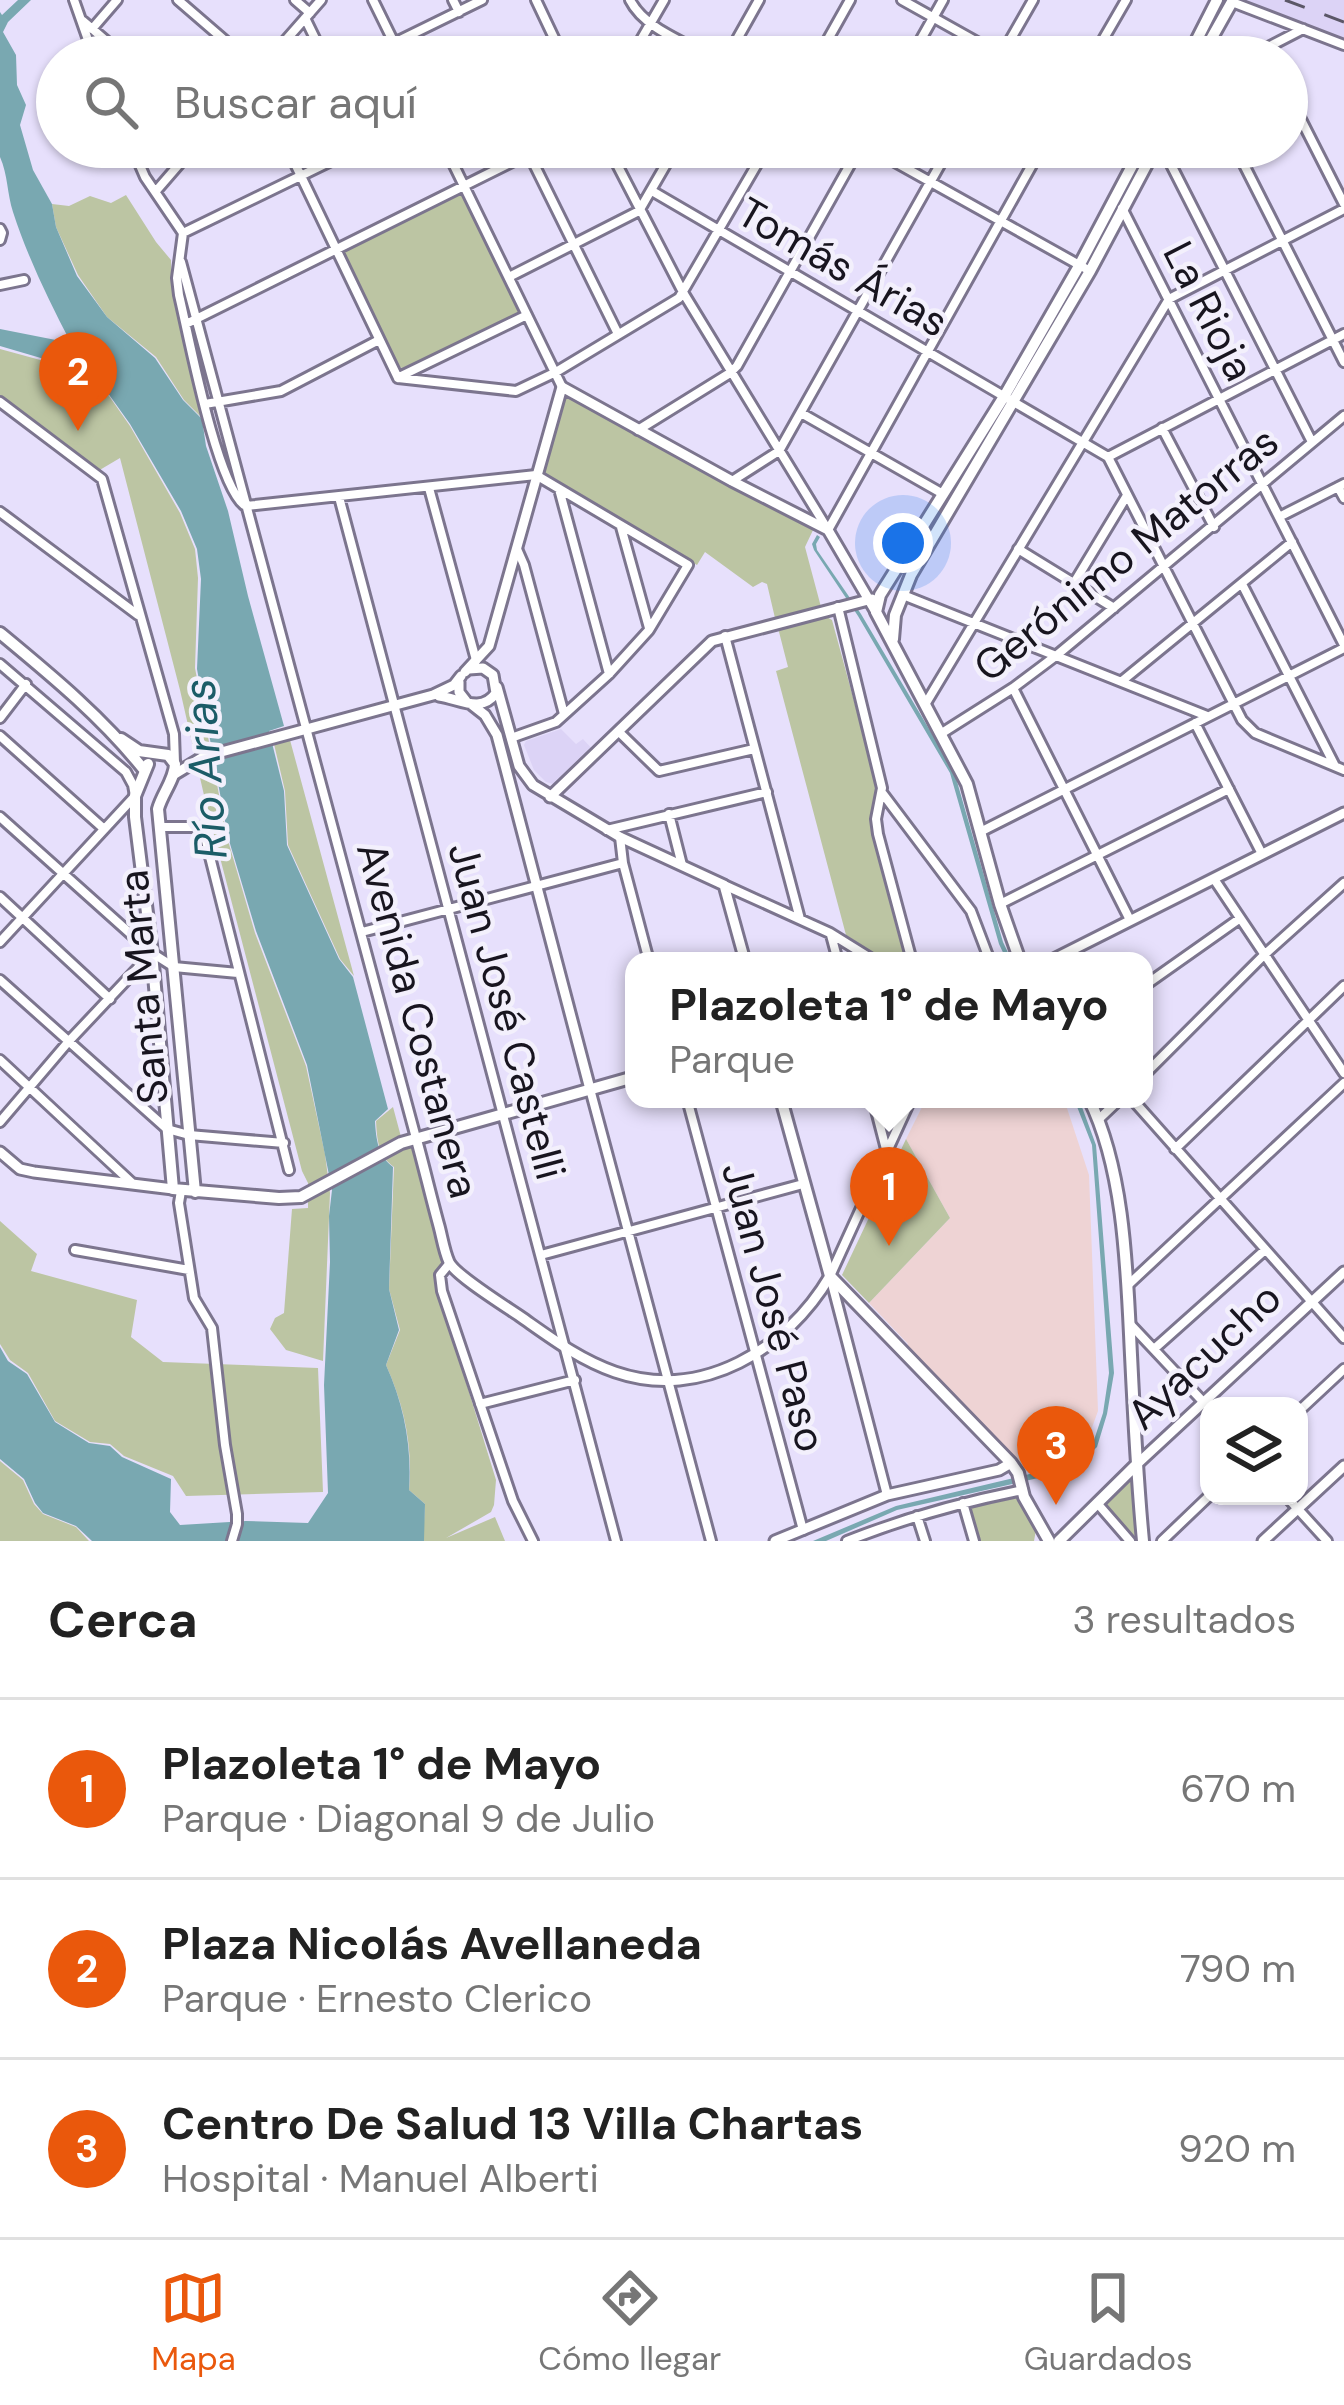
<!DOCTYPE html>
<html lang="es">
<meta charset="utf-8">
<style>
:root{--surface:#fff;--page:#f2f2f2;--text:#222;--muted:#767676;--line:#e0e0e0;--accent:#ea580c}
body{margin:0;font-family:"DM Sans",sans-serif;background:var(--page);color:var(--text)}
.controls{position:absolute;right:36px;bottom:36px;display:grid;overflow:hidden;border-radius:24px;box-shadow:0 3px 9px #0004}
.controls button{width:108px;height:108px;display:grid;place-items:center;padding:0;border:0;border-bottom:3px solid var(--line);background:var(--surface);color:var(--text);font:60px sans-serif}
.you{position:absolute;left:903px;top:543px;width:42px;height:42px;margin:-30px;border:9px solid #fff;border-radius:50%;background:#1a73e8;box-shadow:0 0 0 18px #1a73e833}
.badge{display:grid;place-items:center;width:78px;height:78px;border-radius:50%;background:var(--accent);color:#fff;font-size:39px;font-weight:700}
.pin{position:absolute;translate:-50% -99px;filter:drop-shadow(0 3px 6px #0008)}
.pin::after{content:'';position:absolute;top:63px;width:42px;height:36px;background:inherit;clip-path:polygon(0 0,100% 0,50% 100%)}
.popup{position:absolute;left:625px;top:952px;width:528px;height:156px;box-sizing:border-box;display:grid;place-content:center;border-radius:24px;background:var(--surface);filter:drop-shadow(0 3px 9px #0005);font-size:39px;white-space:nowrap;color:var(--muted)}
.popup b{font-size:45px;color:var(--text)}
.popup::after{content:'';position:absolute;left:50%;top:100%;margin-left:-24px;border:24px solid transparent;border-top-color:var(--surface)}
.list{margin:0;padding:0;list-style:none}
h2{display:flex;justify-content:space-between;align-items:center;height:156px;margin:0;padding:0 48px;font-size:51px}
h2 small{font-size:39px;font-weight:400;color:var(--muted)}
.list li{display:grid;grid-template-columns:78px 1fr auto;gap:36px;align-items:center;box-sizing:border-box;height:180px;padding:0 48px;border-top:3px solid var(--line)}
.list b{display:block;font-size:45px;white-space:nowrap}
.list p{margin:0;font-size:39px;white-space:nowrap;color:var(--muted)}
.list em{font-size:39px;font-style:normal;color:var(--muted)}
.icon{flex:none;width:66px;height:66px;fill:none;stroke:currentColor;stroke-width:2;stroke-linecap:round;stroke-linejoin:round}
.map{position:relative;flex:none;width:1344px;height:1541px;overflow:hidden}
.search{position:absolute;background:var(--surface);box-shadow:0 3px 9px #0004;left:36px;right:36px;top:36px;height:132px;display:flex;align-items:center;gap:30px;box-sizing:border-box;padding:0 42px;border-radius:66px;color:var(--muted);font-size:45px}
.sheet{height:696px;background:var(--surface)}
nav{display:flex;justify-content:space-around;align-items:center;box-sizing:border-box;height:168px;border-top:3px solid var(--line);background:var(--surface);font-size:33px;color:var(--muted)}
nav a{display:grid;justify-items:center;gap:6px}
nav .on{color:var(--accent)}
.map>svg:first-child{display:block}
.built{fill:#dcd3f6}
.industrial{fill:#eed3d4}
.green{fill:#bcc5a3}
.water{fill:#79a8b1}
.lines{fill:none;stroke-linecap:round;stroke-linejoin:round}
.minor-casing{stroke:#7c758e;stroke-width:14}
.tertiary-casing{stroke:#7c758e;stroke-width:15}
.secondary-casing{stroke:#7c758e;stroke-width:16}
.minor{stroke:#fff;stroke-width:8}
.tertiary{stroke:#fff;stroke-width:9}
.secondary{stroke:#fff;stroke-width:10}
.rail{stroke:#5b5767;stroke-width:3;stroke-dasharray:21 21;stroke-linecap:butt}
.labels{text-anchor:middle;dominant-baseline:central;stroke-width:9;stroke-linejoin:round;paint-order:stroke}
.street-label{font-size:42px;fill:#18151f;stroke:#f3f0fc}
.water-label{font-size:45px;font-style:italic;fill:#1b5c67;stroke:#f3f0fc}
</style>
<div class="map">
<svg width="1344" height="1541" viewBox="0 0 1344 1541">
<rect width="100%" height="100%" fill="#e7e0fc"/>
<!-- built -->
<path class="built" d="M1243,0H1344V39L1244,3Z
M561,729L576,744L583,739L594,751L557,785L546,782L534,770L524,745L526,741Z"/>
<!-- industrial -->
<path class="industrial" d="M926,1099H1064L1089,1175L1098,1411L1082,1455L1066,1461L1023,1472L904,1350L908,1344L869,1303L950,1218L906,1139Z"/>
<!-- green -->
<path class="green" d="M458,193L463,195L520,309L517,316L407,369L398,367L343,255L345,248Z
M126,195L156,242L171,260L172,290L203,419L184,400L156,357L107,317L78,275L56,227L52,204L69,206L90,196L111,203Z
M0,349L66,367L100,383L130,426L180,513L195,549L198,578L195,668L227,837L255,933L306,1066L325,1154L330,1193L323,1361L286,1350L270,1329L275,1318L284,1313L292,1209L308,1208V1183L302,1171L206,804L180,690L120,458L98,471L0,395Z
M568,396L814,528L805,547L821,607L775,618L767,584L762,582L753,587L705,552L697,565L546,477L543,470L563,398Z
M825,616L832,620L878,789L871,826L908,961H886L846,935L776,671L788,667L778,628Z
M290,739V740L354,976L340,959L288,845L285,791L274,744Z
M393,1107L404,1148L413,1146L443,1263L435,1281L496,1480L494,1505L491,1512L446,1538L495,1517L505,1541H423L425,1504L409,1490C413,1446 404,1405 386,1365L400,1330L389,1289L394,1167C378,1156 377,1139 376,1121Z
M906,1139L950,1218L869,1303L842,1275Z
M0,1221L37,1254L31,1271L137,1300L131,1337L163,1362L318,1368L323,1492L186,1496L173,1476L124,1456L110,1444L90,1442L55,1421L28,1373L10,1360L0,1344Z
M0,1461L23,1480L34,1504L43,1514L76,1527L89,1541H0Z
M1134,1475L1140,1541H1134L1104,1504Z
M1020,1496L1036,1530L1034,1541H980L970,1507Z"/>
<!-- water -->
<path class="water" d="M18,0H31L8,22L3,32L16,55L17,85L26,105L20,125L33,170L52,204L56,227L77,276L107,317L155,358L183,400L202,419L206,446L228,511L248,596L284,726L269,731L284,791L287,845L339,959L353,977L388,1109L375,1121C376,1139 378,1156 393,1167L389,1289L399,1330L386,1365C404,1405 412,1446 409,1490L425,1504L424,1541H92L76,1526L43,1513L35,1503L24,1479L0,1459V1347L8,1361L27,1374L55,1422L89,1443L110,1446L122,1457L171,1479L170,1512L180,1525L246,1521L308,1523L328,1493L324,1385L330,1262L329,1216L332,1190L307,1065L256,931L228,837L197,669L201,579L197,549L181,511L130,424L100,382L68,366L0,346V329L71,343C49,301 28,258 13,212C7,194 8,175 0,157V12L2,15Z
M817,535L820,537L816,544L817,550L861,614L954,771L1003,942L1012,961H1007L999,944L950,773L858,616L814,550L812,544Z
M1074,1099H1079L1096,1145L1114,1373L1107,1414L1097,1447L1075,1468L1065,1472L897,1510L826,1541H813L896,1506L1072,1464L1092,1446L1103,1413L1109,1373L1092,1145Z"/>
<g class="lines">
<!-- minor casing -->
<g class="minor-casing">
<path id="minor" d="M74,0L94,57
M178,0L244,57
M295,0L310,13
M373,0L401,57
M453,0L459,12
M536,0L563,57
M630,0C644,28 684,42 711,57
M902,0L1004,57
M1232,2L1344,45
M305,18L324,57
M83,21L125,57
M92,29L117,0
M394,43L482,0
M1001,56L1033,0
M271,57L321,0
M631,57L664,0
M727,57L759,0
M818,57L850,0
M911,57L943,0
M1093,57L1126,0
M1249,57L1303,29
M1287,92L1344,204
M132,147L145,177L183,233L177,278L179,295C189,337 216,482 244,505
M287,147L398,378
M445,147L562,387
M608,147L684,294L828,530L1042,147
M868,147L1090,271
M1162,147L1312,442
M1235,147L1344,362
M529,154L618,334
M156,191L194,147
M652,191L1108,457L1242,720L1255,733L1344,770
M1122,208L1344,645
M0,229L2,233L0,240
M183,233L360,147
M181,262L416,1138
M509,277L639,211L676,147
M0,285L24,280
M186,324L542,147
M399,377L527,315
M398,378L516,391L556,372L679,298L767,147
M0,402L102,479L174,734L175,763
M205,404L281,391L379,340
M801,413L943,494
M1162,428L1214,527
M638,430L730,373L737,366L860,147
M1108,457L1344,334
M732,481L779,451L950,147
M1338,487L1344,498
M429,488L476,660
M559,489L609,674
M339,497L616,1541
M246,506L536,475L688,565L649,630L609,674L556,722L511,738
M0,512L138,615
M1281,516L1344,484
M621,527L649,628
M517,549L524,565L564,714
M1018,549L1114,608
M1074,583L1126,497
M1242,584L1334,764
M903,595L1207,716
M838,607L882,788L876,819L878,834L912,961
M725,636L800,919
M0,664L126,772
M1122,681L1292,542
M1013,688L1130,920
M926,703L1169,299L1344,209
M0,718L26,684
M1195,723L1262,854
M619,732L659,771L754,749
M942,733L1013,688L1057,655L1344,416
M0,736L103,828
M883,794L971,911L990,961
M669,814L682,865
M0,817L152,953L174,967L238,973
M162,827H197L205,837L289,1170
M607,830L767,792
M982,831L1344,648
M620,837L623,863L649,961
M1214,879L1344,1073
M724,885L830,933L875,961
M0,897L110,999
M1000,904L1229,789
M362,932L623,863
M831,935L838,961
M0,942L135,796L133,785L126,772
M0,980L167,1129L189,1135L284,1143
M1144,986L1239,919
M0,1060L131,1182
M1144,1075L1263,956L1344,883
M590,1089L711,1541
M687,1099L803,1530
M873,1099L887,1153
M1132,1099L1344,1338
M1099,1119L1120,1099
M0,1122L69,1041L151,954
M1175,1149L1344,986
M181,1191L179,1203L194,1298L212,1328L225,1445L237,1514V1524L232,1541
M75,1250L189,1270
M541,1255L803,1184
M449,1264L440,1275L442,1291L513,1501L533,1541
M1128,1285L1344,1083
M1130,1324L1209,1408
M1154,1349L1265,1250
M480,1404L575,1380
M1299,1411L1344,1369
M887,1495L830,1276L911,1099
M1286,1496L1327,1541
M963,1503L974,1541
M1097,1503L1130,1541
M917,1516L925,1541
M847,1541C905,1518 962,1502 1023,1490
M1162,1541L1209,1496"/>
</g>
<!-- tertiary casing -->
<g class="tertiary-casing">
<path id="tertiary" d="M465,672L489,646L562,387L732,481L828,530L876,612
M459,682V692L466,701
M497,687L519,766L533,785L620,837L724,885L745,961
M439,696C460,699 481,714 496,693L493,675L483,668L469,669
M471,704L485,715L497,735L590,1089
M175,774L203,757L433,695L454,685L461,676
M550,797L712,641L872,599
M1050,961L1344,813
M416,1138C424,1167 431,1197 439,1226C442,1237 444,1251 449,1262C455,1275 505,1306 521,1317C551,1338 580,1360 615,1372C702,1402 787,1349 830,1276
M0,1152L20,1169L34,1172L173,1189
M1136,1465L1344,1272
M775,1541L887,1495L999,1470L1011,1463
M1263,1541L1344,1466"/>
</g>
<!-- secondary casing -->
<g class="secondary-casing">
<path id="secondary" d="M1188,57L1217,0
M1201,57L1233,0
M0,633C52,676 103,718 145,771
M893,639L895,615L911,575L1090,271L1156,147
M121,739L139,751L168,755L175,764C175,779 162,794 158,809L195,1192
M148,764L135,796V817L152,953L173,1189L279,1198L301,1197L401,1143L634,1077
M1020,961L1000,904L967,784L876,612L880,595L1005,395L1079,266L1142,147
M781,1099L830,1276L1011,1463L1018,1473L1024,1497L1049,1541
M1089,1099C1125,1171 1127,1275 1131,1355C1134,1417 1137,1479 1143,1541
M1059,1541L1136,1465"/>
</g>
<!-- minor -->
<use href="#minor" class="minor"/>
<!-- tertiary -->
<use href="#tertiary" class="tertiary"/>
<!-- secondary -->
<use href="#secondary" class="secondary"/>
<!-- rail -->
<path class="rail" d="M1285,0L1344,22"/>
</g>
<g class="labels">
<!-- street labels -->
<g class="street-label">
<text transform="translate(843 267) rotate(30)">Tomás Árias</text>
<text transform="translate(1209 311) rotate(63)">La Rioja</text>
<text transform="translate(1126 554) rotate(-39)">Gerónimo Matorras</text>
<text transform="translate(143 987) rotate(-95)">Santa Marta</text>
<text transform="translate(507 1011) rotate(75)">Juan José Castelli</text>
<text transform="translate(418 1020) rotate(75)">Avenida Costanera</text>
<text transform="translate(774 1307) rotate(75)">Juan José Paso</text>
<text transform="translate(1204 1356) rotate(-43)">Ayacucho</text>
</g>
<!-- water labels -->
<g class="water-label">
<text transform="translate(205 769) rotate(-94)">Río Arias</text>
</g>
</g>
</svg>
<div class="controls">
<button><svg class="icon" aria-label="layers" viewBox="0 0 24 24"><path d="M12 4l9 5-9 5-9-5zM3 14l9 5 9-5"/></svg></button>
</div>
<div class="you"></div>
<div class="pin badge" style="left:889px;top:1246px">1</div>
<div class="popup"><b>Plazoleta 1° de Mayo</b>Parque</div>
<div class="pin badge" style="left:78px;top:431px">2</div>
<div class="pin badge" style="left:1056px;top:1505px">3</div>
<div class="search"><svg class="icon" aria-label="search" viewBox="0 0 24 24"><circle cx="10" cy="10" r="6"/><path d="M15 15l6 6"/></svg>Buscar aquí</div>
</div>
<section class="sheet">
<h2>Cerca<small>3 resultados</small></h2>
<ul class="list">
<li><span class="badge">1</span><div><b>Plazoleta 1° de Mayo</b><p>Parque · Diagonal 9 de Julio</p></div><em>670 m</em></li>
<li><span class="badge">2</span><div><b>Plaza Nicolás Avellaneda</b><p>Parque · Ernesto Clerico</p></div><em>790 m</em></li>
<li><span class="badge">3</span><div><b>Centro De Salud 13 Villa Chartas</b><p>Hospital · Manuel Alberti</p></div><em>920 m</em></li>
</ul>
</section>
<nav>
<a class="on"><svg class="icon" aria-label="map" viewBox="0 0 24 24"><path d="M3 6l6-2 6 2 6-2v14l-6 2-6-2-6 2zM9 4v14M15 6v14"/></svg>Mapa</a>
<a><svg class="icon" aria-label="directions" viewBox="0 0 24 24"><path d="M12 3l9 9-9 9-9-9zM9 14v-3h6M13 9l2 2-2 2"/></svg>Cómo llegar</a>
<a><svg class="icon" aria-label="saved" viewBox="0 0 24 24"><path d="M7 4h10v16l-5-4-5 4z"/></svg>Guardados</a>
</nav>
